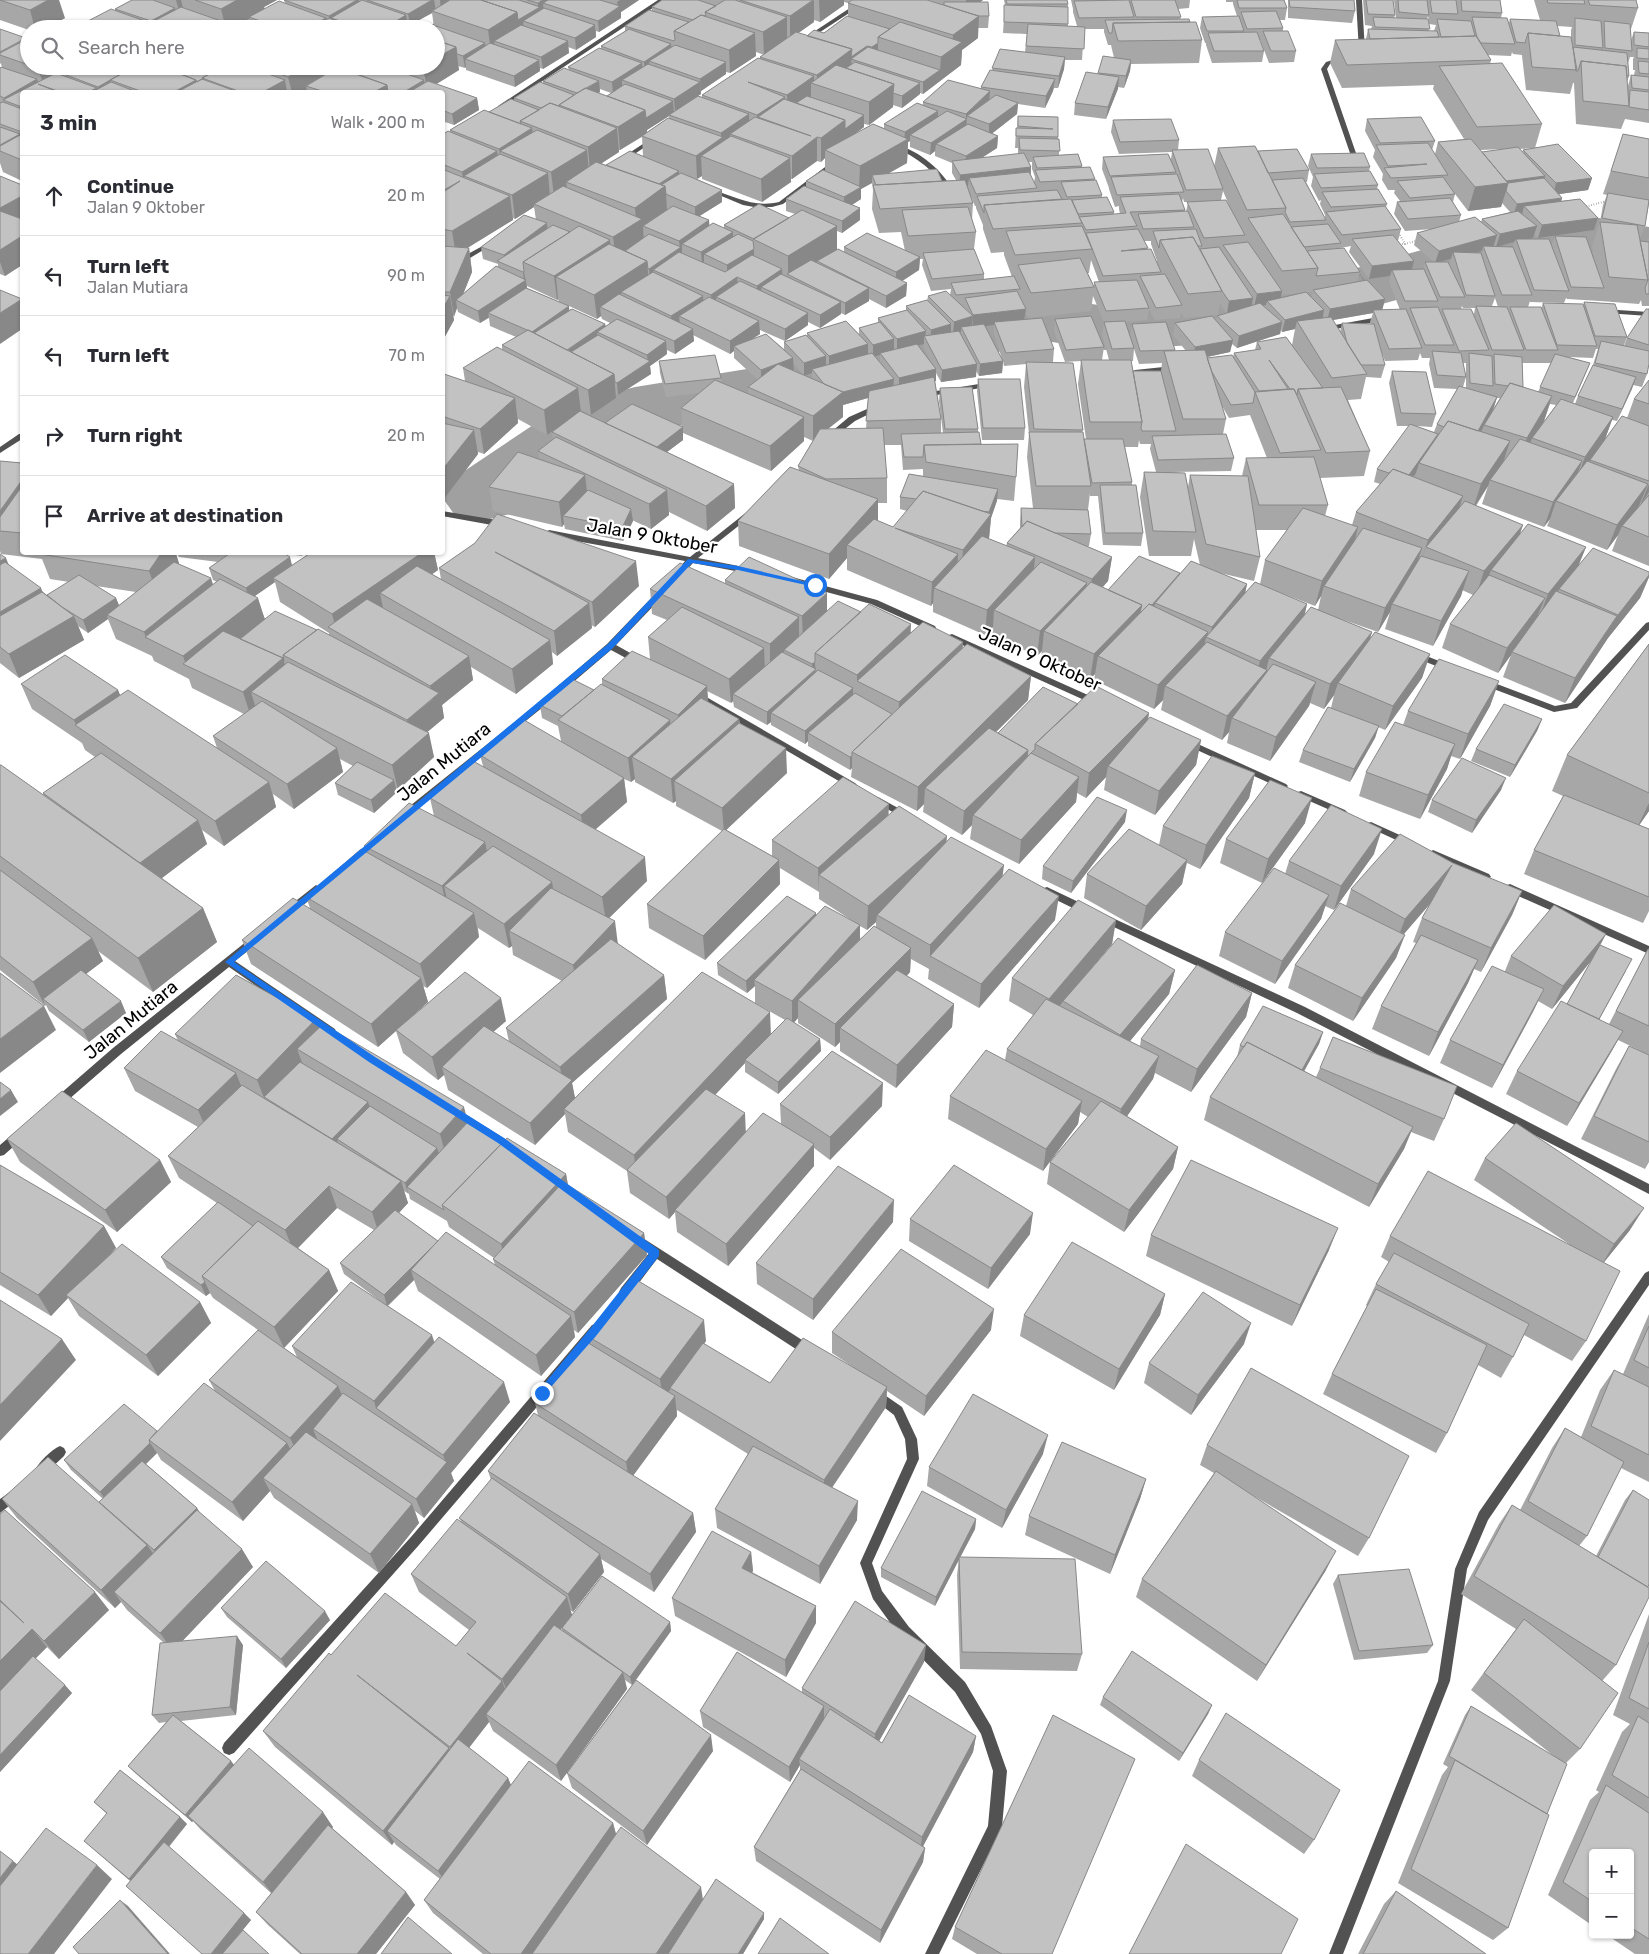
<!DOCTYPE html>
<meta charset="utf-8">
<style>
:root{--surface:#fff;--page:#f2f2f3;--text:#2b2b33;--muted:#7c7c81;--line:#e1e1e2}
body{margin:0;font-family:Rubik,sans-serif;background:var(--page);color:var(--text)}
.controls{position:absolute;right:15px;bottom:15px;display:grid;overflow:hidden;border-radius:5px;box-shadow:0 1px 4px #0004}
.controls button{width:45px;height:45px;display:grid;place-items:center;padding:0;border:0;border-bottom:1px solid var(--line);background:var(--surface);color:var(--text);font:25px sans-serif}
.stop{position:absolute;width:15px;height:15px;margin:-11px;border:4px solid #1a73e8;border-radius:50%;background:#fff}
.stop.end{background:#1a73e8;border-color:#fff;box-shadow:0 1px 5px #0008}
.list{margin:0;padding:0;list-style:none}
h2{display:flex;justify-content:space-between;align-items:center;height:65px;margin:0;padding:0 20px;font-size:21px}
h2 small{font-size:16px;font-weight:400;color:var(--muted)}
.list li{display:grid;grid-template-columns:32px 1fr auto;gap:15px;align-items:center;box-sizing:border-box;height:80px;padding:0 20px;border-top:1px solid var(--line)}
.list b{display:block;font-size:19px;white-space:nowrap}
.list p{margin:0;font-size:16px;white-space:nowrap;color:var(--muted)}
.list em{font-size:16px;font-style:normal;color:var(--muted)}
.icon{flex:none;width:28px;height:28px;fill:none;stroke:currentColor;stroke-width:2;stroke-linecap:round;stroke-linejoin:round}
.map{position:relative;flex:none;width:1649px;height:1954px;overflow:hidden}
.search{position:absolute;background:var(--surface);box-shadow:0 1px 4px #0004;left:20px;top:20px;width:425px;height:55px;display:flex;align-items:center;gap:12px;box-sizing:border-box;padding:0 18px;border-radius:28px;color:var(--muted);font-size:19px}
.panel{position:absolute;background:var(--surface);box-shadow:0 1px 4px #0004;left:20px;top:90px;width:425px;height:465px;border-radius:5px}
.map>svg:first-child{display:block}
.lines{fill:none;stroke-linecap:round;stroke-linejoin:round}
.river{fill:#a0a0a0;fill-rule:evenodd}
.path{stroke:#747474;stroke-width:2;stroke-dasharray:0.5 2;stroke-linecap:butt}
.minor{fill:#525252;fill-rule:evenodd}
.wall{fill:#a7a7a7;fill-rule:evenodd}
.shaded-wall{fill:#888}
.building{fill:#c2c2c2;stroke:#888}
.route{fill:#1a73e8}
.labels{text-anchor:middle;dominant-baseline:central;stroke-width:4.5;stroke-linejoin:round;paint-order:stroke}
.street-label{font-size:18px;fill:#000;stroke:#fff}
</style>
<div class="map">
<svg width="1649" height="1954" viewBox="0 0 1649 1954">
<rect width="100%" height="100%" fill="#fff"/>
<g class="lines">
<!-- river -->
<path class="river" d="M1577,214L1649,227V269L1577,256L1505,270L1364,309L1194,345L1105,350L1052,342L971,357L769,411L648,431L608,443L510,514L482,521L454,514L442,497L454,478L554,411L608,394L635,387L765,366L964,314L1052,298L1105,306L1194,301L1353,269L1494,230Z"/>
<!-- path -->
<path class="path" d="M1584,207L1607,201
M1397,244H1405L1398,232
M1405,244L1419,240
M1357,271L1367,284"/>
<!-- minor -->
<path class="minor" d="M658,0H665L503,107L498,106Z
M862,0H869L808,40L803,39Z
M1356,0H1362L1365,51L1362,53L1359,51Z
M443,18L448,19L433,29H425Z
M1343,57L1345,58V60L1330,64L1327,69L1357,156L1354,158L1351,156L1321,69L1326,62Z
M652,138L657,139L624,161H620V159Z
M895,144C922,152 940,169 955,192L954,193H950C934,171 918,157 893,147L892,146Z
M833,161L838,162L783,204L772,207H754L743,205L707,190L712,189C734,197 755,208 779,202Z
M490,242L495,243L470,258L442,262V258L466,255Z
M1602,309L1649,312V316L1605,313L1601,311Z
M1384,316L1388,318L1387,320L1324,331L1320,329L1324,327Z
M1173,366H1176V370L1135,374L1131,372L1135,370Z
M991,382H994V386L924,397L920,395L924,393Z
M876,405H882L883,407L855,421L832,439H829L825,437L849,417Z
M19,434H22V439L0,453V447Z
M442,511L503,521L507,524L503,527L442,516Z
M748,511L752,514L751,516L698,558L754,569L755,571L751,574L693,563L681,576L678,577L674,574L685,561L549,536L545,533L549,530L690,557Z
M792,577L877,600L935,626L936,628L935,630H929L871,604L789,582L788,580Z
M660,591L663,592V596L616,645L641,659L642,661L641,663H635L611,650L564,690H558L557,688L558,686L607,644L657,592Z
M1649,622V630L1577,708L1554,712L1483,685L1482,683L1483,681H1489L1555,706L1571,703L1646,623Z
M952,634L1099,700L1100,702L1096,705L1093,704L949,639L948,637L949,635Z
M1416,652L1452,666L1453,668L1449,671L1413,657L1412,655L1413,653Z
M696,691L855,783L857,785L855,787H849L693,696L692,694L693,692Z
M550,694L553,695L554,697L553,699L407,817H401L399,815L401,813Z
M1189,740L1286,784L1288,786L1286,788H1280L1186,745L1184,743L1186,741Z
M1301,791L1345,810L1347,812L1345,814H1339L1298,796L1296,794L1298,792Z
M878,797L909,814L911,816L909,818H903L875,802L873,800L875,798Z
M1371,822L1413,841L1415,843L1410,846L1407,845L1368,827L1366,825L1368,823Z
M1433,850L1489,874L1491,877L1486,881L1483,880L1430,855L1428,853Z
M1510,884L1649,946V954L1507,891L1505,888L1507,885Z
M316,885L321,889L319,892L294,913H288L286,910L288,907Z
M1047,887L1089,907L1091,910L1089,913H1083L1044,894L1042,891L1044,888Z
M1104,914L1305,1007L1649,1184V1194L1297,1013L1101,921L1099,918L1101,915Z
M255,936L260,940L258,943L235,961L335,1029L336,1032L335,1035H327L229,967L121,1054L60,1107L56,1108L52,1107L51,1104L52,1101L113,1048L252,937Z
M457,1109L518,1147L519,1150L518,1153L514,1154L510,1153L453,1116L452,1113L453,1110Z
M18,1132L22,1133L23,1136L22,1139L4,1155L0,1156V1145L14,1133Z
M635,1233L813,1347L815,1351L813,1355L809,1356L805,1355L657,1259L629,1296L625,1297L621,1296L619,1292L621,1288L649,1253L631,1241L629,1238L631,1235Z
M1649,1271V1285L1488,1520L1467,1569L1450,1681L1343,1954H1329L1438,1681L1455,1569L1479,1512L1645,1273Z
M596,1324L600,1325L602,1329L600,1333L419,1545L234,1753L229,1755L224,1753L222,1748L224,1743L411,1537L592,1325Z
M876,1389L902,1407L917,1439L919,1459L872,1563L882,1591L909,1627L965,1682L991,1726L1007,1771L1002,1827L939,1954H925L988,1826L993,1771L981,1734L955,1692L899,1635L873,1599L860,1563L907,1459L905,1439L894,1415L872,1398L870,1394L872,1390Z
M60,1446L64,1448L66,1452L64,1456L45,1474L41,1476L37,1474L35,1470C39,1462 51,1450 60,1446Z
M14,1489L18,1491L20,1495L18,1499L0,1513V1499Z"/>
</g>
<!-- wall -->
<path class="wall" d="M0,0L65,18L44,29H29V30L0,20Z
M132,0H277L264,7L265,9L285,3L284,0H639L621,12V18L599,32L596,31V37L576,50L568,47L569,53L543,69L540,68V71L515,87L466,70V67L465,68L458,66L459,70L436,84L477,98L479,110L454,125L442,121V92H22V181L3,172L0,163V68L2,67L1,64L0,63V29L26,39L29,38V66H346L342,69L353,73L364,66H436L434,27L432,13L410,25H408V27L405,29H73L88,23V21L116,10L115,9Z
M662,0H927L944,5L928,0H983L980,2H988L989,16L988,28H978V38L962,50L961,65L923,94L920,93V94L902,108L893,105V107L869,125L864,124V127L855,134L873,124L884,128V124L917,103L923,105V102L948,80L981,89V87L990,70H992L1000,49L1025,52L1027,34L1003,33L1004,17L1005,5L1004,0H1067L1068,4V26H1077L1073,12V9L1071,0H1190L1189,8L1178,9L1181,17L1180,19H1189L1190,22H1196L1202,40L1199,63L1131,64L1130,71L1124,88L1118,87L1106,119L1074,115L1075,103L1086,72L1098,74L1103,56L1114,58L1111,45H1108L1104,32V29H1084L1082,60H1065L1064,69L1058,88H1054L1053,91L1045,108L1018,104L1017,114L992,133L998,136L997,148L982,158L1018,154V148H1015L1016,128H1017L1018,116L1058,117V139H1059V155L1078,154L1082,166V167H1090L1095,180H1096L1102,195V198L1107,197L1114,212V214H1120L1119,209V206L1115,207L1109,189V188L1102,169L1103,157L1168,154L1171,159L1172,152L1119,154L1111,132L1113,120L1171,119L1179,140L1178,150L1208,149L1214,167L1218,148L1255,146L1258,151L1297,149L1309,170L1307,182H1306L1325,218V215L1320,204L1321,200L1319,201L1311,186L1313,177L1308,166L1311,154L1364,153L1370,167L1369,171H1370L1378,185L1377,189H1378L1387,204L1386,207L1401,229L1398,241L1414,261L1412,270L1423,269L1425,262H1434L1414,245L1417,233L1432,229L1405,231L1394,214L1397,202L1400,201L1394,193L1395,190H1388L1382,180L1383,174L1373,157L1375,150L1365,131L1367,119L1421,117L1435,141L1432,150L1435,154L1438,142L1464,139L1433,89L1434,85L1342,88L1330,63L1335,40L1366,39L1368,29H1371L1372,26L1365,25L1363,0H1393L1395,15L1394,18H1396L1394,0H1500L1502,13L1501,18H1507L1509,23L1510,19L1540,20L1534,0H1636L1638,8L1631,29V40L1634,32L1649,33V123L1625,119L1621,129L1576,124L1574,83H1573L1570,94L1526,90L1522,56V55L1513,54L1512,52L1511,56L1488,55L1491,60L1490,64L1502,63L1542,124L1535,148L1558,144L1592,178L1588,190L1559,194L1562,198L1561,201L1580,199L1598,218L1594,230L1538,238L1534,234L1533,238L1530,239H1549L1551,246L1555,236L1586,237L1594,259L1592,246L1600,222L1603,205L1607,195L1603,194L1623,134L1649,139V204L1645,226L1640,238H1639L1640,241L1647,242L1649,237V306H1642L1641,300L1639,304L1600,301V299V301L1567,299L1566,298L1564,303L1530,302V301L1528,307H1541V309L1543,303L1583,304V306L1584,302L1615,304L1627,337L1624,345V346L1627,338L1646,309H1649V364L1647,374L1642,387L1633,385L1617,421L1612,420L1605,439L1622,416L1627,418L1634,399L1649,380V566L1612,551L1618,535L1607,550L1547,526L1550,519L1544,527L1482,504L1488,486L1476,506L1523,525L1520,534L1528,524L1586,547L1578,567L1593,548L1649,572V577L1640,598L1608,638L1565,703L1503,677L1511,655L1498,673L1442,648L1450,624L1473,595L1462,590L1461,596L1433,646L1385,629L1390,612L1378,632L1335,617L1372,632L1370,639L1375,632L1430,654L1422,678L1385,730L1378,727L1375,738L1350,782L1299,762L1303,750L1328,707L1339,711L1331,708L1334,695L1324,709L1310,703L1309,706L1270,761L1227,743L1229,732L1222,740L1161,710L1163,700L1154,709L1094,680L1095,674L1090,679L1041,656L1042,651L1037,656L992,635L993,627L985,635L933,612V603L931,606L847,570V558L829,579L739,546L738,521L790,467L799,471L798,466L813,441L804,437V441L771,471L683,433V440L667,452L734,484L735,508L707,531L669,512V515L651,529L632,520L633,521L623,541L565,529L564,524L562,527L493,511L489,487L518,452L539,460L538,451L553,440L552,432L547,435L518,419V423L484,454L478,452V454L444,499L442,498V375L444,374L465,381L463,368L497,347L502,350V345L516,337L490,326L489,318L480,323L458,312L457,308L453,317L454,320L442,342V135L448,131L450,132V130L484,110L489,112L511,99L514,100V98L540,82L543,83V81L564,68L569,70L568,67L599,48H601V46L625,31V26L649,10L652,11V7ZM844,2L848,3V17L847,16L824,33L814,30L807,36L798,33L814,22V20L820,22L844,5ZM1428,16L1429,24L1436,25L1434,31H1429L1427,19ZM1557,26L1572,27L1571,30V38V37L1560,36ZM756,52L764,55L760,57V59L758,58L702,95V97L698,96L674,112V111H675L701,94V91L726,74V72L730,73L756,56ZM1630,57H1634L1633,59V70H1635L1634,75H1631L1628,86L1627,82L1629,76L1628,63ZM600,89L611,93L607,96L599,93ZM669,116V118H668L647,132V130ZM642,137L643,156L630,151L606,165L601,163L619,152V150H620ZM910,141V147L930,155L935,151V156L952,163V173L956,180L942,181L937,169L888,174L907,163L908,142ZM1534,148L1523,150L1522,152L1519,149ZM1504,149L1482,152L1480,150ZM825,158V171L823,170L806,181V187L804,186L786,199V211L795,214L789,218L759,204L724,225V228L713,223L709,226V220L699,216L722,202V190L690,176L697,179L702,176V179L762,202L791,182V179H792L817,161L821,162ZM1029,162H1032V169L1035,177L1034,182L1036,187L1031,175V167ZM872,183L873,190L872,209L879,233L901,232L905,251L867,233L844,247V252L838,249L837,250V231L842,233L860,220V208L852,205L861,199V189ZM1223,191L1231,210L1226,200H1221ZM970,194L975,206H976V208L983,225V229L991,253L1004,252V255L1012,277L984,279V274L974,249L976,232L972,220L973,203ZM1455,194L1468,211L1501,207L1502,203L1510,212L1482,219L1481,222L1475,217L1459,222L1461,215L1453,202ZM1183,198L1184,202H1188L1186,212H1185V210L1182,202ZM534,207L536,220L524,215L481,247L483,259L498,264V267L496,266L463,294L472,272L469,248H467L513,220V218L515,219ZM1144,241H1151V244L1157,261V263L1151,249H1147L1148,248ZM1514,242L1513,247L1498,246ZM1351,246L1349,252L1369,279L1390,276L1389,282L1400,310H1382L1385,299L1367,280L1357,282L1360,272L1344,248H1340ZM1482,251L1481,254L1474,253ZM920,259H923L922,265L931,291L951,289L950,295L946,291L928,296L927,301V300L906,306V310L878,318V323L859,328V334L846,321L807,333V337L806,335L784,342V349L766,334L752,339L760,334V330L785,341L808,325V322L820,328L841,314V313L845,315L869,301V299L886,308L906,296L907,283L902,281L919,270ZM1451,259L1449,264L1448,262H1440ZM1091,260L1099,282H1094V286L1088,273H1089ZM527,286L557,300L558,299L559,302L564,304L527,288ZM1329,287L1313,290V289ZM1306,292H1313L1311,297ZM1303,293L1281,298L1282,295ZM1093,296L1104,322L1102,334L1109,360H1102L1104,347L1091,316L1055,319L1054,331L1065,362L1081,361L1078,384L1086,439H1084L1082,432L1083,430L1073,363L1043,362H1053L1054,349L1042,318L1025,319V311L1028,318L1091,311ZM1495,298L1498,307L1492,306ZM1220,303L1226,313L1217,316L1216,320L1212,316L1175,323L1173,335L1186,351H1175L1166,322L1132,324L1130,336L1131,339L1126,322L1147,320L1149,309L1155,320L1180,318L1181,312L1184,318L1218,315ZM569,306L597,319L601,316L602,319L610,323L606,326L605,324L572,309L569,310ZM1462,306L1463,308H1475L1474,314L1471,309H1461ZM1373,313L1370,322L1371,324L1342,323L1340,332L1333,320ZM994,325V334L1002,359L985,326ZM1295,329L1292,345L1286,337L1257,342L1255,350L1234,353L1233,357L1232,355L1207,358V357L1230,352L1232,344L1237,348L1280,334L1281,330L1282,332ZM693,335L730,354L734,351V358L758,380L748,387V394L722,383L721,378L715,355L659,361L660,373L666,397L700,393L681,408L682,427L632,404L605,423L581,411V410L591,415L616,398V394L618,395L651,374L650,366L667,354V350L675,354L694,341ZM924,344V348L930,361L918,345ZM1379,346L1385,361L1418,360L1420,353L1422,358H1430L1429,364L1434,388L1457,389L1437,424L1434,432L1416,426L1432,427L1436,414L1426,372L1392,371L1389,383L1397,426H1409L1377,469L1374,482L1380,484L1356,512L1352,525L1325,516L1328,505L1320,478L1364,476L1370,451L1348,400L1361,399L1366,377L1381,378L1385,365ZM1134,349L1139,364L1162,363L1161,371H1133L1131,361H1133ZM1596,349H1598L1593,365L1578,396L1575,404L1573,403L1585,375L1590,363L1569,357L1593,358ZM880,355V362L875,357ZM1003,361L1004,366L1026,364L1024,387L1029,434L1027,457L1033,508H1021L1020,521V528L1007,543L1006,546L989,539L991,518L997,499L1014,501L1016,477L1018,444H981L979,432H978V429L972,387L940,388L939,401L943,433H941V419L935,381L936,373L941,382L976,377V371L979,376L1002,373ZM1522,361V363H1551L1538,392L1523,387ZM1463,363H1466V376ZM794,364L804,376L812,373V379L793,371ZM1466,377V388L1463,387ZM868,398L866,429H827L843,417V405ZM1497,398H1500L1492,411L1493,410ZM1550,404L1556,405L1541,426L1544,421ZM1222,406L1229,418L1250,415L1267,458H1246L1242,476L1190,475L1188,487L1185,473L1172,472L1231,471L1234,458L1226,434H1223L1226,419ZM1139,440L1140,444H1151L1150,449L1156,472H1144L1140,497L1149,556H1191L1194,539L1200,565L1191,561L1180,574V573L1139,556L1108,590L1103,587L1108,581L1112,557L1087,546H1089L1091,534L1088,510L1090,493V496H1098L1103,545L1141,546L1143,533L1136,485H1132V482L1125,447H1138ZM884,445H901L903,470L923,469V476L909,474L900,497V509L907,511L893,527L878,521V503H887V478ZM1256,530H1287L1265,560L1260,584L1255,582L1245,593L1247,584L1220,573L1254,581L1260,557ZM1271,589L1315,606L1321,596L1318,610L1311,607L1305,614L1307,604Z
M1226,0H1284L1287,8L1285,20H1280L1283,28V31L1296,51L1294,62L1269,63L1261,42V40H1260L1264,51L1262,62L1212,63L1206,45V43H1205L1200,28L1202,17L1237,16L1233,4V2H1226Z
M1288,0H1354L1355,11L1352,23L1288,18Z
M0,176L22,185V265L5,276L0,274Z
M978,379L1025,428L1024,440H982L977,391Z
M0,461L22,463V552H304L302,556L283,553L292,565L312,552H434L438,570L432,574L441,579L439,568L475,543L639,586L595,627L591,625L592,628L557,656L552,652L553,664L516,694L471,667L473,680L442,705L444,718L427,732L434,757L398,790L396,788L397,792L374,813L338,795L335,783L353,766L340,759L343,772L294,809L273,794L276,807L224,846L202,830L207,844L162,878L203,908L217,942L153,992L98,951L103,961L86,974L126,1013L89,1042L49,1011L46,1005L45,1006L0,970V765L43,795V793L95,757L85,750L82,743L32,709L21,684L118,690L120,695L217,748L213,736L244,714L192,688L189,679L154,661L152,656L116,639L108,619L88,633L78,626L84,640L19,678L0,663V554L8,564L47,595L69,582L50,579L42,559L1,554L0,551ZM177,553L179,557L218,562L209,568L213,580L217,582L213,585L179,564L176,554ZM275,582L280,602L329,633V635L317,630L265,619L255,596ZM96,586L136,592L119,605L116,598Z
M725,580L827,593V611L861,612L911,632L963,642V648L1031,676L1028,700L996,732L998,733L1078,704L1149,713L1148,719L1201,740L1196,765L1155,815L1104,790L1106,777L1086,798L1077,793L1076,802L1019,864L970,839L972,825L962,835L923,812L924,804L917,811L851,777L852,768L850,770L808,746V741L805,744L771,725V722L767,725L734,707L733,701L731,703L707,691L708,702L739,719L740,723L787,773L726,830L772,856V840L888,815L946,842L1002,876L1055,920L979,1008L928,979L929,969L911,959L910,972L907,976L954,1004L952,1027L896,1088L840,1051V1042L835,1047L798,1023V1018L794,1023L820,1039L821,1051L778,1094L745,1072V1063L715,1095L746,1132L781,1124L780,1104L882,1106L830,1160L814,1148V1166L728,1266L677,1232L675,1212L669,1219L630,1193L627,1171L568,1132L565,1114L535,1145L448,1090L444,1075L438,1080L403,1053L396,1031L378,1047L251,964L242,940L310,908L306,897L365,851L364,846L434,816L430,798L483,766L480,755L561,741L558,726L542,718L540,705L594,690L602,685V679L650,659L648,637L667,620L652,614L650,589L725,584ZM624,779L631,782L635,779V782L673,803L676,801V806L722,831L647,904L649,928L705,960L780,884V868L819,892V899L851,920L816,914L717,963L718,975L747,993L755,986V1003L785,1020L771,1035L575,1098L572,1083L667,999L664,975L618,944L609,918L647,881L595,830L627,802ZM876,922V927L860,939V926L867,930ZM478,928L509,948L512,946L513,955L562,981L506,1028L509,1042L493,1032L506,1021L409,1019L428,1002L423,986L427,988L479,937Z
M1649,644V811L1639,825L1649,829V911L1643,923L1524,874L1534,850L1563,796L1552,791L1567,755Z
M1499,681L1490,706L1460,759L1451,756L1447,769L1420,819L1359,796L1366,772L1403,725L1408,711Z
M1542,719L1537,731L1510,777L1471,761L1476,749Z
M1255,773L1249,798L1200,869L1187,863L1182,884L1141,930L1084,898L1087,874L1159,845L1163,826Z
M1501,790L1472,833L1428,812L1432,800Z
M1125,822L1071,893L1042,879L1043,866Z
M1305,823L1262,883L1220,863L1226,839Z
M1374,854L1334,910L1325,906L1321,919L1275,984L1219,956L1225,932L1285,874L1289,861Z
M1453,863L1522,891L1512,915L1481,972L1474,969L1468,983L1429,1056L1372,1029L1381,1006L1416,943L1413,942L1422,918L1431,902L1404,934L1396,958L1353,1021L1288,988L1295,965L1346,906L1351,889Z
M1116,920L1112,944L1092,967L1175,970L1169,994L1130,1041L1140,1046L1141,1039L1252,993L1246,1017L1191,1092L1155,1073L1153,1079L1127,1116L1178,1147L1173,1169L1124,1232L1047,1184L1050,1162L1088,1117L1080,1112L1078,1124L1043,1171L948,1119L950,1096L1005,1060L1007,1049L1033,1015L1009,1001L1012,978Z
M1606,934L1600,945L1626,971L1599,1020L1609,1024L1648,949H1649V1055L1618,1040L1610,1054L1567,1126L1506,1094L1517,1071L1567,1004L1591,961L1552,1009L1538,1001L1492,1088L1440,1063L1450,1040L1505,971L1511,956Z
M319,1027L468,1123L502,1143L566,1174L568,1186L644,1233L647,1255L578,1333L574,1330L575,1337L541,1376L418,1291L414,1280L388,1306L510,1402L451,1473L454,1481L424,1518L415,1511L419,1523L379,1573L274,1498L270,1491L243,1521L161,1460L157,1453L146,1464L197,1508L199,1512L253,1567L182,1641L243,1645L236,1715L181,1721L231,1761L234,1765L333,1827L332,1828L406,1892L415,1905L376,1954H300L268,1925L256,1912L271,1893L201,1830L193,1821L192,1822L135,1773L128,1766L166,1722L159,1723L152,1715L164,1643L127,1610L121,1602L115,1608L17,1518L2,1499L101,1505L99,1502L103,1499L71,1470L64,1460L157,1431L215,1391L209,1380L258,1330L213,1298L210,1293L206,1296L167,1268L161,1257L217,1203L179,1178L168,1156L198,1127L135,1091L124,1068L178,1041L175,1034ZM404,1191L409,1194L410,1199L447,1221L449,1227L494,1258L493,1259L495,1265L438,1241L399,1213L408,1203ZM337,1208L374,1230L340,1263L344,1274L383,1303L292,1346L297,1357L284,1348L338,1291L329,1270L298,1248Z
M1323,1032L1319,1044L1304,1071L1316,1077L1320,1068L1444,1119L1434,1141L1411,1132L1404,1149L1369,1207L1204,1120L1210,1097L1237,1058V1057L1240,1045Z
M1629,1046L1649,1055V1162L1645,1169L1581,1139L1616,1069Z
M7,1139L160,1160L171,1182L117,1232L20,1162Z
M1485,1158L1630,1230L1604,1262L1586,1341L1572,1361L1524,1335L1513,1357L1501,1378L1478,1365L1447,1433L1436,1453L1323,1394L1332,1374L1367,1306L1366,1305L1376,1284L1389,1262L1381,1257L1390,1236L1569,1244L1474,1180Z
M0,1165L104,1226L116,1248L105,1260L200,1302L211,1323L158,1376L79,1316L68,1298L51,1316L0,1285Z
M910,1219L1030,1234L988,1289L909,1241Z
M893,1222L813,1320L757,1284L756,1263Z
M1151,1235L1329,1250L1292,1326L1146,1256Z
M1165,1294L1160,1315L1114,1390L1020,1336L1024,1315Z
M1649,1314V1482L1621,1468L1587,1536L1579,1546L1596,1556L1625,1500L1633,1490L1616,1665L1603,1680L1580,1749L1566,1763L1547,1814L1508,1928L1493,1940L1398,1883L1442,1775L1448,1767L1443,1764L1465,1715L1471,1706L1555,1757L1471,1690L1516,1629L1461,1594L1499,1524L1512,1505L1520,1510L1552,1448L1565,1428L1581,1437L1600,1390L1614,1370L1623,1374Z
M991,1330L924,1416L887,1391L886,1407L832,1488L857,1520L820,1584L717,1528L715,1509L748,1454L677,1410V1416L633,1476L693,1513L696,1532L654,1592L601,1559L604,1572L573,1612L570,1610L572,1615L561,1629L562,1630V1628L670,1622L671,1631L636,1680L713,1751L647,1845L572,1788L567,1773L632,1685L625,1680L627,1689L561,1781L493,1731L489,1722L469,1748L508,1778L511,1785L613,1823L616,1834L703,1899L764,1919L743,1954H483L433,1913L424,1900L440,1879L396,1845L394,1842L392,1845L275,1747L263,1731L331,1655L456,1646L469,1630L419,1592L411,1574L461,1521L459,1518L491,1480L488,1471L538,1415L535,1403L590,1344L589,1337L706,1341L704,1344L770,1383L853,1367L832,1353V1332Z
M1244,1344L1191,1415L1144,1383L1149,1363Z
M1207,1445L1369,1538L1358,1556L1245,1491L1326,1570L1257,1681L1136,1597L1142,1579L1214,1473L1200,1465Z
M1043,1454L1002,1528L927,1486L929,1467Z
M1146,1479L1140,1499L1110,1574L1025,1535L1029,1516Z
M0,1514L109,1610L59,1659L47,1647L35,1659L72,1693L0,1772Z
M976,1519L975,1529L960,1557L1082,1654L1077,1671L960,1669L957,1575L959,1559L935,1606L881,1577V1568Z
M751,1552L753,1571L752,1572L816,1606V1623L786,1677L675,1616L672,1598Z
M1338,1575L1433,1645L1427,1653L1354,1660L1333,1584Z
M221,1608L330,1620L286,1668L227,1617Z
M1649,1614V1954H1635L1607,1935H1630V1853H1593V1926L1548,1895L1590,1800L1599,1792L1596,1790L1622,1732L1630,1724L1613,1715Z
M924,1662L879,1741L882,1743L976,1736L973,1752L923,1846L925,1848L923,1862L880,1943L756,1861L754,1847L800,1770V1765L790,1782L703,1727L700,1711L802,1692V1688Z
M1103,1697L1212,1705L1208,1714L1179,1761L1100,1705Z
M1199,1760L1314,1840L1304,1854L1192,1776Z
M120,1770L180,1817L187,1824L169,1847L244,1913L251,1920L230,1945L243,1930L269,1954H202L126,1886L130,1881L84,1841L107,1814L94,1802Z
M1396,1891L1486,1954H1358L1384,1904Z
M955,1927L1052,1954H977L952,1939Z"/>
<!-- shaded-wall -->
<path class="shaded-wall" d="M48,0H59L65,18L44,29H35L30,10Z
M176,0H181L185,16L181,18Z
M237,0H277L264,7L265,10L249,17L250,18L231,29H226L221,9Z
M357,0H359L361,11L331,18L333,26L331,27L329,16Z
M432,0H434L436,11H432V13L410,25L408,14Z
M440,0H458L441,10Z
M543,0H563L543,3L544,12L523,21L524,29L494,41L495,50L491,52L488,30L517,12L538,8V3Z
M620,0H639L621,12V18L599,32L598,21L618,8L617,2Z
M814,0V22L790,39V16Z
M819,0H844V5L820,22Z
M966,0H983L966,12Z
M175,8L178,19L152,22L153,29L151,21Z
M406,15L408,27L405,29H383Z
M979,16L978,38L962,50L961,65L923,94V82L940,70L941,57L952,49L953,35Z
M787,17V40L764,55L763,32Z
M326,18L328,29H306Z
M221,21L223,29H206Z
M595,25L596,37L576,50L575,38Z
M755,33L756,56L730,73L729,50Z
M568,41L569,53L543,69L541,57Z
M485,43L487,55L465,59L466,67L465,68L463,56Z
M878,43V55L872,59V47Z
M671,44L672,56L649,61L650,70L645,73L644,62Z
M867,46V57L851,59V57Z
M456,47L459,70L427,90L423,66H436V58Z
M852,49L851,72L817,85V75Z
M1065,57L1064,69L1058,88L1059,76Z
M539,60L540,71L515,87L514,76Z
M1131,60L1130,71L1124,88L1126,76Z
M726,62V74L701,91L700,79Z
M642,63L643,75L622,80V88L613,94L612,82Z
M42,66H89L61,73L64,81L44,87L38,68Z
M307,66H321L325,82L306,86L307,92H292L288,77Z
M323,66H346L324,79L322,67Z
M814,76V84L811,83V102L788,109L787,95Z
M1119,77L1118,89L1106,119L1108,107Z
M37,79L39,85L5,101L4,98Z
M1055,79L1053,91L1045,108L1046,96Z
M110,80L114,92H99L98,87Z
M196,80L200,92H174Z
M285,80L287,92H263Z
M424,80L426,92H404Z
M599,81L600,92L583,103L578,94Z
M700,82L701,94L675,111L674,99Z
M920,83V94L902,108V96Z
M894,84L893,107L869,125V102Z
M387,85L388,92H374Z
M97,88L98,92H88Z
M990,91L989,103L967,116L966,131L936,144L935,151L930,155L931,143L966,119V114Z
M785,97V120L758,117L759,138L758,139L757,115Z
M477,98L479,110L454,125L452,114Z
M673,101L674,113L669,115V116L647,130V133L620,150L618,127L645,110Z
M1018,103L1017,114L989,136V124Z
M938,111V123L910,135V141L908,142L907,163L874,181L872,175V183L861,189V199L844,210V197L859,188L860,166L904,141L905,132Z
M749,114L750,137L730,134L731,150L701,156L702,176L697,179L696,156L721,138V133Z
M864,115V127L845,141L825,150V158L821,162V138L845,120Z
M532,128L535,151H500L503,172L502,173L499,149Z
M617,128L619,152L590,171L588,147Z
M20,134L22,143L0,151V145Z
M998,136L997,148L965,168L966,156Z
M817,137V161L792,179V156Z
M587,150L589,173L566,182L567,188L554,196L551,172Z
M497,151L501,175L464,176L467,195L466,196L462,172Z
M790,158L791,182L762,202L761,179Z
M1031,167L1030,179L969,178L968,186L959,187L960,175Z
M679,171L680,183L666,193L667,210L643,226L644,243L616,261L613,237L636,222L635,208L651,189Z
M548,173L550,197L534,204V207L515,219L512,195Z
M1545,176L1542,188L1506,191L1501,207L1468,211L1475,187L1500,182Z
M1592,178L1588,190L1553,195L1556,183Z
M722,190V202L695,219V207Z
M22,196V224L0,217V208Z
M510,196L513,220L456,255L452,231Z
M1562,198L1559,210L1524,206L1522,215L1513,216L1517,204Z
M860,208V220L842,233V221Z
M1598,218L1594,230L1538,238L1542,225Z
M709,220L710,232L682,244V260L653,270L654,279L650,282L649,269L680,248L679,241Z
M547,223L548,236L505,265L504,255Z
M837,226V250L817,261V262L788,274V256Z
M1537,226L1533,238L1517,242L1516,239L1514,242L1496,247L1500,234Z
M733,232V244L704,254V263L702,264L701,252Z
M1497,235L1493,248L1483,246L1482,251L1454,258L1453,252L1451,259L1435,263L1439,251Z
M22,236V265L5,276L0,262V250Z
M610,240L612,264L556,277L558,299L557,300L554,276Z
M469,248L472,272L460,302L456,300L457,308L454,317L450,292Z
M754,249V262L727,278V265Z
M920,257L919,270L896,285V272Z
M647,261L649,285L621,292L622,303L600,307L601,316L597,319L594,295Z
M1414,261L1411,273L1392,270L1390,276L1369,279L1372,266Z
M782,269L783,281L761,287L762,295L757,298V286Z
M523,272H524L528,292L488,313L489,317L480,323L478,311L524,281Z
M737,277L738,289L716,297V304L712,307L711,295Z
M907,283L906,296L886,308V296Z
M869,288V301L845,315V303Z
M1282,291L1280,303L1267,301L1266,305L1254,307L1257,294Z
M450,296L454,320L442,342V310Z
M703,296L704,308L679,316L680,324L672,328L671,316Z
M1253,298L1251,310L1227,313L1229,301Z
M22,299V329L0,344V313Z
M1385,299L1382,311L1373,310V313L1327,321L1330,309Z
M841,302V314L820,328V315Z
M569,306L570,318L537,342L531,332Z
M1026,309L1024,321L994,322V325L973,328V315Z
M1324,310L1322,323L1297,321L1295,329L1282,332L1285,320Z
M808,313V325L785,341V329Z
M973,316L972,328L961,327V332L953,334L954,322Z
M759,321L760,334L737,349L734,346V351L730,354V341Z
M1282,322L1280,334L1237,348L1239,336Z
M605,324L607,336L597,332L598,342L572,360L562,354Z
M951,324V336L930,343L931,330Z
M693,329L694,341L675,354L674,341Z
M926,331L925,338L924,336V344L897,351V339Z
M894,339V352L880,353V355L873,357V345Z
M1233,340L1230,352L1193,360L1195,347Z
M666,341L667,354L650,366L651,374L618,395L617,383L648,363L647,355Z
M868,344V356L829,368V356Z
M826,356V369H812V373L804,376V363Z
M793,358L794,371L761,383V370Z
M1003,361L1002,373L979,376L980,364Z
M977,364L976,377L941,382L942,370Z
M936,369V381L899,390V378Z
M614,374L616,398L591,415L588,390Z
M1636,377L1632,389L1617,421L1622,409Z
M894,379L893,391L843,405V417L813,441V416L832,395Z
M578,388L581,412L547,435L544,410Z
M1552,396L1544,421L1534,438H1532L1530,444L1519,463L1527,438Z
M1497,397L1493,410L1484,425L1483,428L1471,449L1475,436Z
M515,398L518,423L484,454L480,429Z
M804,417V441L771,471L770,446Z
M1613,417L1604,442L1590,460L1588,465L1576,481L1585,457Z
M683,427V440L651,464L650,452Z
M474,430L478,454L444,499L442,488V470Z
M1438,434L1434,446L1419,463L1416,473L1403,492L1406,479Z
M1510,441L1502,466L1490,480L1488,486L1473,509L1481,484Z
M1582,461L1573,486L1556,501L1550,519L1544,527L1553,502Z
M585,475L588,500L563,516L564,524L562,527L559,502Z
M22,480V518L0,531V511Z
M734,484L735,508L707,531L706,506Z
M1648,484L1638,508L1622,526L1618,535L1607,550L1617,525Z
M1649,484V492L1640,506Z
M998,489L997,501L991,518L989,538L961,575L963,550L989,516V512Z
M667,490L669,515L651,529L649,504Z
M1463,496L1455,521L1426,547L1420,565L1428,540Z
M878,499V523L847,545V558L829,579V554Z
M631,509L633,521L623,541L622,528Z
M1523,525L1514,549L1491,570L1486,583L1476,596L1484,571Z
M1358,527L1352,552L1324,586L1321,596L1315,606L1322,581Z
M1586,547L1576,571L1559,589L1556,597L1539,618L1548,594Z
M1422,548L1414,573L1392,604L1390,612L1378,632L1385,608Z
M162,552H177L176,554L179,563L158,596L149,571Z
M423,552H434L438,570L394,601L380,593L383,608L337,633L332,614Z
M958,554L957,579L934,588L933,603L931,606L932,582Z
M290,557L293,569L273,578L275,582L249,600L246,588Z
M1035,557L1033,582L994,610L993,627L985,635L987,610Z
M1112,557L1108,581L1088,603L1092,579Z
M6,558L16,583L0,592V561Z
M636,561L639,586L595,627L592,602Z
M1469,571L1461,596L1433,646L1441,621Z
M1180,573L1178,586L1155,603L1153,614L1144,613Z
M1649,575V577L1640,598L1608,638L1565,703L1575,678L1618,615Z
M211,578L219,603L146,637L144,632Z
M1087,583L1084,607L1044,631L1042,651L1037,656L1040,631Z
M1247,584L1242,609L1209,639L1212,627Z
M41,588L51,613L0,643V612Z
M827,593V618L803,641L802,616Z
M116,598L121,611L107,615L108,619L88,633L83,620Z
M258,598L266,623L243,641L186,665L183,656Z
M1545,598L1535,622L1512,652L1511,655L1498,673L1507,648Z
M589,603L592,628L557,656L554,631Z
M1307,604L1301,629L1269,658L1266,671L1267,670L1262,695L1232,718L1229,732L1222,740L1227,716L1254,685L1260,661Z
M1142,605L1137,629L1098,656L1095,674L1090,679L1094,654Z
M74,616L84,640L19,678L9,654Z
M799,617V642L784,650V656L770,669V644Z
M911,624L910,649L857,681V675Z
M1208,632L1207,638L1206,637L1202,658L1165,686L1163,700L1154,709L1158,685Z
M1372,632L1364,657L1338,683L1334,695L1324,709L1330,684Z
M550,640L553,664L516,694L512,669Z
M963,642L961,666L898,727L899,702Z
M764,648L765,673L733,694V701L731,703L729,679Z
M1430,654L1422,678L1385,730L1393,706Z
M469,656L473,680L442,705L444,718L412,745L407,720L433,699L430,686Z
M283,658L290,683L251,692L257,712L251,717L243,692Z
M815,662L816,682L771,713V722L767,725V712L813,672L812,664Z
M1031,676L1028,700L934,794L925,788L924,804L917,811L918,787Z
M1499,681L1490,706L1460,759L1468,734Z
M1316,682L1309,706L1270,761L1276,737Z
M707,686L709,710L680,740L678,715Z
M853,688V700L808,733V741L805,744V731Z
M118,690L128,715L77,727L74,720Z
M1149,713L1145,738L1108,766L1106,777L1086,798L1089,773Z
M739,719L741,744L674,781L676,801L673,803L671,779Z
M1542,719L1537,731L1510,777L1515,765Z
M670,720L672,745L632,757L635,779L631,782L628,758Z
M1379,726L1375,738L1350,782L1354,769Z
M429,733L434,757L398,790L392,765Z
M1201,740L1196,765L1155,815L1159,791Z
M1455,744L1447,769L1420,819L1428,795Z
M337,748L343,772L294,809L287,784Z
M786,748L787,773L724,832L722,808Z
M1028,750L1025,774L973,815L972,825L962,835L964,811Z
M852,756V768L850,770V757Z
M1255,773L1249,798L1200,869L1206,845Z
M1079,777L1076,802L1019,864L1021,840Z
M624,778L627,802L584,839L581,815Z
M1506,778L1501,790L1472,833L1476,820Z
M394,780L397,792L374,813L371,800Z
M269,782L276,807L224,846L215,821Z
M1312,798L1305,823L1262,883L1268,859Z
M1649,803V811L1636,830Z
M889,804L888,828L819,875V892L818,868Z
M1127,810L1125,822L1071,893L1073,881Z
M198,820L207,844L150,887L140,863Z
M1382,829L1374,854L1334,910L1341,886Z
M947,836L945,860L877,915L876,922L867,930L868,906Z
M485,842L490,867L444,886L449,909L447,910L442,886Z
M645,857L647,881L606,921L602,897Z
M779,860L780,884L705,960L703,936Z
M1187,860L1182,884L1141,930L1146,906Z
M1004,865L1001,889L930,956V945Z
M1452,865L1443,889L1396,943L1405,919Z
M552,882L556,906L509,931L512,946L509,948L504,924Z
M1522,891L1512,915L1481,972L1491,948Z
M1329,895L1321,919L1275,984L1282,961Z
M1059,896L1055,920L979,1008L981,984Z
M203,908L217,942L153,992L138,958Z
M474,913L479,937L427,988L420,964Z
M816,913V925L754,980L755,986L747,993L746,981Z
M1116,920L1112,944L1064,1001H1063L1062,1003L1046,1022L1049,999Z
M615,921L618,945L577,989L573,965Z
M860,925V949L798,1000V1018L792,1024V1001Z
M1606,934L1594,957L1552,1009L1563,986Z
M1405,935L1396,958L1353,1021L1362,998Z
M92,938L103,961L48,1003L43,999L45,1006L33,982Z
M911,948L910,972L849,1034L840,1028V1042L835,1047V1024Z
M1478,960L1468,983L1429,1056L1438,1032Z
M1175,970L1169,994L1116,1058L1120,1035Z
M664,975L667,999L572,1083L576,1103L564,1109L565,1114L535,1145L530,1123L564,1088L560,1067Z
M421,978L428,1002L378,1047L371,1024Z
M1544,989L1533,1012L1492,1088L1503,1065Z
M1252,993L1246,1017L1191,1092L1197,1069Z
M501,998L506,1021L448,1071L442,1067L444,1075L438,1080L432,1057Z
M121,1001L126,1013L89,1042L83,1030Z
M954,1004L952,1027L896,1088L897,1065Z
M44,1006L56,1030L0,1073V1039Z
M770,1012L771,1036L745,1060V1063L637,1178L634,1155Z
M316,1019L324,1042L297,1049L303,1065L264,1097L266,1102V1103L257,1080Z
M1623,1031L1610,1054L1567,1126L1579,1103Z
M1323,1032L1319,1044L1297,1084L1300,1072Z
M820,1039L821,1051L778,1094V1082Z
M1159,1056L1153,1079L1116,1132L1121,1109Z
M236,1073L245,1096L208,1133L198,1110Z
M883,1083L882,1106L830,1160V1137Z
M11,1090L18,1102L0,1116V1099Z
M1082,1101L1078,1124L1043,1171L1046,1149Z
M368,1102L372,1113L337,1139L339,1147L336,1150L332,1139Z
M464,1107L470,1130L446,1156L440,1134Z
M745,1113L746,1136L675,1210V1212L669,1219L666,1197Z
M1413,1127L1404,1149L1369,1207L1378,1184Z
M814,1144V1166L728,1266L726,1244Z
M1178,1147L1173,1169L1124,1232L1129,1210Z
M437,1148L441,1160L407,1187L408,1194L405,1183Z
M160,1160L171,1182L117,1232L105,1210Z
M566,1174L570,1196L507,1266L501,1244Z
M401,1181L408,1203L379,1234L372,1212Z
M329,1186L337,1208L294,1252L285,1230Z
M894,1200L893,1222L813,1320V1299Z
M1644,1208L1630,1230L1601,1266L1614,1244Z
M1033,1213L1030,1234L988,1289L991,1268Z
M104,1226L116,1248L69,1297L66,1295L68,1298L51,1316L38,1295Z
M1338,1228L1329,1250L1292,1326L1300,1305Z
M644,1233L647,1255L578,1333L574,1312Z
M438,1242L411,1270L414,1280L387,1306L384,1295Z
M329,1270L338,1291L284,1348L274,1327Z
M205,1282L210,1293L206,1296L201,1285Z
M1165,1294L1160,1315L1114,1390L1119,1369Z
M200,1302L211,1323L158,1376L146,1355Z
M994,1309L991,1330L924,1416L926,1396Z
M571,1316L575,1337L541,1376L536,1355Z
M704,1320L706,1341L671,1388H670V1390L663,1400L660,1379Z
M1251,1323L1244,1344L1191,1415L1198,1395Z
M432,1335L439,1356L376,1408L374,1401Z
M62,1339L76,1360L0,1441V1405Z
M504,1382L510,1402L451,1473L454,1481L424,1518L416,1499L446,1463L443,1455Z
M338,1386L347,1406L313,1429L317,1439L300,1458L290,1438Z
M887,1387L886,1407L824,1499V1480Z
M675,1396L677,1416L629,1481L626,1462Z
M1048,1435L1043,1454L1002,1528L1006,1510Z
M150,1443L157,1453L107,1502L100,1492Z
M287,1443L297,1462L263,1478L270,1491L243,1521L232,1502Z
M1146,1479L1140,1499L1110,1574L1115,1555Z
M858,1501L857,1520L820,1584L819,1566Z
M412,1504L419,1523L379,1573L370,1554Z
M197,1508L203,1518L160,1560L154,1550Z
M693,1513L696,1532L654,1592L650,1574Z
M976,1519L975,1529L935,1606L936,1597Z
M147,1545L160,1563L114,1592L121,1602L115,1608L101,1590Z
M242,1549L253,1567L173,1651L160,1633Z
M1336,1551L1326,1570L1257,1681L1266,1665Z
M751,1552L753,1571L744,1586L742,1568Z
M600,1554L604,1572L573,1612L568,1594Z
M95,1592L109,1610L59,1659L44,1641Z
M567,1597L572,1615L509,1696L502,1679Z
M816,1606V1623L786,1677L785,1660Z
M325,1611L330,1620L286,1668L281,1659Z
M670,1622L671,1631L632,1685L630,1677Z
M32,1629L47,1647L0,1694V1661Z
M237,1636L243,1645L236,1715L230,1707Z
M926,1645L924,1662L874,1750L875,1734Z
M623,1672L627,1689L561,1781L556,1765Z
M502,1681L508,1697L486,1714L489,1722L457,1763L450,1747Z
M65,1685L72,1693L0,1772V1755Z
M1212,1705L1208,1714L1179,1761L1183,1753Z
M824,1706V1722L799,1759L800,1765L790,1782L789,1767Z
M711,1735L713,1751L647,1845L643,1831Z
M976,1736L973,1752L920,1852L922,1837Z
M449,1748L456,1763L387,1831L394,1842L392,1845L383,1831Z
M231,1761L237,1769L188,1816L193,1821L192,1822L185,1815Z
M508,1778L514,1793L447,1884L438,1871Z
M323,1812L333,1827L274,1896L263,1882Z
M180,1817L187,1824L136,1886L129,1879Z
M613,1823L617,1838L536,1954H521Z
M925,1848L923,1862L880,1943L881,1930Z
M13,1861L22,1868L0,1896V1878Z
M97,1865L112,1879L54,1954H28Z
M701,1887L703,1900L668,1954H656Z
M406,1892L415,1905L376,1954H357Z
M120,1900L128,1906L170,1954H168Z
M244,1913L251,1920L223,1954H211Z
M764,1913V1919L743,1954H738Z"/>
<!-- building -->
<path class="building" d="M0,0H48L30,10Z
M132,0H153L175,8L151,21L115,9Z
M195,0H237L221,9Z
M284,0H357L329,16Z
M362,0L406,15L383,29H364L331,18Z
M367,0H432L408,14Z
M450,0H481L517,12L488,30L432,11Z
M481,0H519L540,7L518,20L517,12Z
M527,0H543L538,3Z
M548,0H600L620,6L598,21L543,3Z
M662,0H698L716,6L705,12L706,16L701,15L693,20L652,7Z
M725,0H735L787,17L763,32L705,12Z
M740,0H813L790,16Z
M852,0H927L979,16L953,35L848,3Z
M1006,0H1067L1068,4H1007Z
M1129,0L1134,17L1079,18L1074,1Z
M1131,0H1175L1181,17H1136Z
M1237,0H1284L1287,8H1239Z
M1289,0H1354L1355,11L1290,7Z
M1366,0H1393L1395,15L1368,14Z
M1398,0H1427L1429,15L1399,12Z
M1430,0H1456L1458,14L1432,13Z
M1461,0H1500L1502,13L1462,11Z
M1547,0H1584L1585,4L1548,3Z
M1588,0H1636L1638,8L1590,5Z
M279,1L326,18L306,29H282L249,17Z
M944,2H988L989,16H978L944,5Z
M1004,5L1068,7V24L1004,22Z
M181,7L221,21L206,29H170L152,22Z
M544,8L595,25L575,38L523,21Z
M111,9L167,29H109L88,21Z
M649,10L689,22L674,31L675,40L674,41L625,26Z
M1276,11L1283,28L1247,29L1241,12Z
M701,15L755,33L729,50L674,31Z
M847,16L890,29L878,37V43L872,47L867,46L851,57L852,49L807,36L814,30L824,33Z
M1239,16L1244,31H1207L1202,17Z
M1373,17L1428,19L1430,29L1375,27Z
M1472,17L1507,18L1515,44L1481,43L1477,37Z
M329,18L360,29H310Z
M1575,18L1601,21L1603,48L1575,45Z
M1189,19L1190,22L1113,23L1112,33H1109L1105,20Z
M1437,19L1471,21L1475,36L1441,37Z
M1510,19L1556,21L1560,36L1528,33L1525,43L1516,42Z
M247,20L273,29H230Z
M1604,21L1630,24L1632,51L1605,48Z
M87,22L105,29H73Z
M900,22L962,42L941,57L878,37Z
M1196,22L1202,40L1118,41L1113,23Z
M1028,24L1085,27L1084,49L1026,46Z
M521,25L568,41L541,57L494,41Z
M436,26L485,43L463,56L457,54L456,47L436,40V29H432Z
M0,29L26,38L0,52Z
M629,29L671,44L644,62L601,46Z
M1368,29L1437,31L1439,37L1370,39Z
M1263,31H1288L1296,51H1271Z
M796,32L852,49L817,75L760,57Z
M1257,32L1264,51H1214L1208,33Z
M1634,32L1649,33V47L1634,45Z
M1528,33L1571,37L1577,70L1532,67Z
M1476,36L1491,60L1347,65L1335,40Z
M29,38V65L0,55V53Z
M436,40L456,47L436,58Z
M490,43L539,60L514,76L465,59Z
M675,45L726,62L700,79L649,61Z
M868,47L940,70L923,82L851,59Z
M1573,47L1627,53L1629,76H1627L1626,66L1581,61L1578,71H1576Z
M599,48L642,63L612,82L568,67Z
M1637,48L1649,49V59L1637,58Z
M1000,49L1065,57L1059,76L992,68Z
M1103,56L1131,60L1126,76L1098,73Z
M758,58L814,76L787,95L748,82L785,97L757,115L702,95Z
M1581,61L1626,66L1629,106L1583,101Z
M1638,61L1649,62V74L1639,73Z
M855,62L920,83L902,96L893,93L894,84L846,68Z
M1502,63L1542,124L1477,127L1439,66Z
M648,64L700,82L674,99L622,80Z
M836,65L894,84L869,102L811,83Z
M32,66H42L38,68Z
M74,66H113L126,71L98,87L61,73Z
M120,66H134L129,70Z
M136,66H160L196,80L174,92H143L110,80Z
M160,66H210L218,69L202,78L203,79H202L197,82L196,80Z
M224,66H246L285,80L263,92H241L202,78Z
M260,66H307L288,77Z
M364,66H384L424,80L404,92H388L387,85L353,73Z
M1,67L37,79L4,98L0,96V68Z
M338,67L387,85L374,92H325L306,86Z
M564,68L599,81L577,93L543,81Z
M990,70L1055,79L1046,96L981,87Z
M1086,72L1119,77L1108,107L1075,103Z
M56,73L97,88L88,92H60L38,84L58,92H22V107L3,100Z
M1631,75L1649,77V90L1632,88Z
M202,79L238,92H177Z
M948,80L990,91L966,114L923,102Z
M428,81L477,98L452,114L442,110V92H409Z
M111,82L137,92H92Z
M540,82L574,95L559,105V106L550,103L541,108L514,98Z
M625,84L673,101L646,118L645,110L607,96Z
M585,88L645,110L618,127L559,105Z
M1630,90L1649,92V110L1629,107Z
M996,95L1018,103L989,124L967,116Z
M698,96L749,114L721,133L669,115Z
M807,96L864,115L845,129V120L796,103Z
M511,99L539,110L520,121L521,124L489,112Z
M784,99L845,120L821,138L817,137L792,156L730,134L755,117L811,136L758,117Z
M3,102L22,109V132L0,124V103Z
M550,103L617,128L588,147L520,121Z
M917,103L938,111L905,132L884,124Z
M484,110L532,128L499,149L450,130Z
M947,111L967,119L931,143L910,135Z
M1018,116L1058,117V137L1016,136V128L1053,129L1018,126Z
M1421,117L1435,141L1380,143L1367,119Z
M668,118L723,137L696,156L642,136Z
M1171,119L1179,140L1120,142L1113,120Z
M873,124L908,139L860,166L825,150Z
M968,124L998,136L966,156L936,144Z
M0,127L20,134L0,145Z
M537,130L587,150L551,172L500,151Z
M448,131L497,151L462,172L442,164V135Z
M22,134V160L0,151V146Z
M1623,134L1649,139V178L1611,171Z
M731,136L790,158L761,179L701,156Z
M1019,138L1059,139L1060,151L1020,150Z
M1471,139L1508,183L1475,187L1438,142Z
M1428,143L1448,175L1391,178L1384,168L1427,164L1388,166L1376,145Z
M1558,144L1592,178L1556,183L1523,150Z
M1255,146L1286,208L1247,210L1218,148Z
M1518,147L1545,176L1506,181L1482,152Z
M1208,149L1223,189L1186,190L1172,150Z
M1297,149L1309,170L1268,173L1258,151Z
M630,151L679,171L659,184L606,165Z
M1024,153L1031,167L960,175L952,161Z
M1364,153L1370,167L1317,168L1311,154Z
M500,154L548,173L512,195L464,176Z
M1078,154L1082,166L1037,168L1033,157Z
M1168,154L1176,172L1110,176L1103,157Z
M596,162L665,186L635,208L566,182Z
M1090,167L1095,179L1040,182L1035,170Z
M442,169L510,196L452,231L442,229V193L460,181L442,191Z
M937,169L942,181L876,185L872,175Z
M823,170L861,187L844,197L806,181Z
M1370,171L1378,185L1321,188L1314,174Z
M1029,172L1037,188L976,194L969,178Z
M681,173L722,190L695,207L666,194L665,186L661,185Z
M1177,174L1184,192L1117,195L1111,177Z
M0,176L22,185V196L0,208Z
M1443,177L1455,194L1410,198L1397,181Z
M1303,178L1326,220L1290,222L1285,212L1286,208L1272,180Z
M1544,178L1562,198L1517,204L1506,191L1508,183Z
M965,180L973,203L880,209L873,185Z
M1096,180L1102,195L1067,197L1061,182Z
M563,186L642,219L613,237L534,204Z
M804,186L860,208L842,221L786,199Z
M1378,189L1387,204L1331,207L1322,192Z
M1057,190L1062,199L984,205V213L977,196Z
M1608,193L1649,200L1645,226L1602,218Z
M1179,194L1185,210L1130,212L1137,226L1086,230L1079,217L1126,213L1120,197Z
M1107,197L1114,212L1078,214L1072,200Z
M1450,198L1461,215L1408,219L1397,202Z
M1071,199L1082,223L993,229L984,205Z
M1580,199L1598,218L1542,225L1524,206Z
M1226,200L1245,235L1204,238L1187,202Z
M759,204L789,218L754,239L724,225Z
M673,206L709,220L679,241L643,226Z
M1385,206L1401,229L1342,235L1326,212Z
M968,207L976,232L908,236L902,210Z
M802,210L837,226L788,256L753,239Z
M0,211L22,219V236L0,250Z
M1188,211L1194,227L1143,229L1138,214Z
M1518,211L1537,226L1500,234L1482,219Z
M1283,214L1318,268L1282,271L1248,218Z
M524,215L547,223L504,255L481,247Z
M1475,217L1497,235L1439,251L1417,233Z
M1600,222L1637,225L1648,280L1609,277Z
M713,223L733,232L701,252L682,244Z
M1328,224L1341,243L1304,247L1291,227Z
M553,225L570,232L523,262L524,272H523L497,261Z
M579,226L610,240L554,276L523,262Z
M1082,226L1092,249L1015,255L1006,231Z
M1138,229L1148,248L1121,251L1151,249L1161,272L1103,276L1086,233Z
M1196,229L1202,246H1198L1193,237L1160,240L1159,248L1153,231Z
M867,233L920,257L896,272L844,247Z
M649,234L681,247L649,269H648L647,261L625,251Z
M738,234L753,241L754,249L727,265L704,254Z
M1393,235L1414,261L1372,266L1352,239Z
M1555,236L1586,237L1604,288L1571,287Z
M1193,237L1222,291L1188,294L1160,240Z
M1516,239H1549L1569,291L1534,290Z
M1640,241L1649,242V294H1646L1645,288L1648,280Z
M1248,242L1282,291L1257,294L1223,245Z
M609,244L647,261L594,295L556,277Z
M442,246L469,248L450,292H442Z
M1483,246L1513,247L1532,295H1502Z
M1219,247L1253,298L1229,301L1222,291L1200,249Z
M1344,248L1360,272L1316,276L1318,268L1307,251Z
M838,249L907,283L886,296L817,261Z
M974,249L984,274L932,279L923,253Z
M679,252L725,272L752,255L782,269L757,286L737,277L711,295L653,270Z
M1453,252L1481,253L1495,296L1466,295Z
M1080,258L1094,287L1031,293L1018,265Z
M811,260L869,288L845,303L787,274Z
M1425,262H1448L1465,297H1440Z
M496,266L526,280L478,311L456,300Z
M1424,269L1438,301H1405L1392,270Z
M653,272L703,296L671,316L621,292Z
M781,274L841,302L820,315L761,287Z
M1165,274L1182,305L1156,308L1140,276Z
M1014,276L1020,289L956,295L951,283Z
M1137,280L1149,308L1106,311L1094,282Z
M1367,280L1385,299L1330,309L1313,290Z
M740,281L808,313L785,329L716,297Z
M526,288L569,306L532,332L528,330H527L488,313Z
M0,290L22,299L0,313Z
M946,291L973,316L954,322L928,296Z
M1017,291L1026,309L973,315L965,298Z
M1306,292L1324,310L1285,320L1267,301Z
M619,294L693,329L674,341L600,307Z
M442,295L450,296L442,310Z
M709,297L759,321L730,341L679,316Z
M927,300L951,324L931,330L906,306Z
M1584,302L1615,304L1627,337L1595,336Z
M1260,303L1282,322L1239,336L1217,316Z
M1543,303L1583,304L1597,346L1557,345Z
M1476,306L1507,307L1524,350H1492Z
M1438,307L1454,345H1425L1410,308Z
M1510,307H1541L1558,350H1526Z
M572,309L605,324L567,350L534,333Z
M1406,309L1422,348L1389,349L1373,310Z
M1442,309H1471L1489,350L1459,351Z
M1646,309H1649V345L1627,338Z
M907,310L926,331L897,339L878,318Z
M1091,316L1104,347L1066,350L1055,319Z
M1212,316L1233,340L1195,347L1175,323Z
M1331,317L1367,374L1332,378L1297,321Z
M1042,318L1054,349L1006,353L994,322Z
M617,319L666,341L647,355L597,332Z
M846,321L868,344L829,356L807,333Z
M1125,321L1134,348L1112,349L1104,322Z
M880,322L894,339L873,345L859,328Z
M1166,322L1175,350L1140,351L1132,324Z
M1342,323L1374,324L1385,365H1361L1347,343Z
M984,324L1003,361L980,364L961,327Z
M528,330L614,374L588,390L502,345Z
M959,331L977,364L942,370L924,336Z
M766,334L793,358L761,370L734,346Z
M598,335L650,361L617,383L615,382L614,374L571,352Z
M806,335L826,356L804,363L784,342Z
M1286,337L1323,388L1298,389L1297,395L1294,389H1290L1269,360L1288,389L1259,391L1234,353L1261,349L1257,342Z
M1601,341L1649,351V364L1647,374L1595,363Z
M917,344L936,369L899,378L880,353Z
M497,347L578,388L544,410L463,368Z
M1205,350L1226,419H1183L1164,351Z
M1432,351L1461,353L1466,377L1437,375Z
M872,353L894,379L843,392L824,384L812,369Z
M1469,353L1492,356L1493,386L1470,383Z
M1494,354L1522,357L1523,387L1510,383L1508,386L1495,384Z
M1555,354L1590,363L1575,397L1540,387Z
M715,355L721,378L665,384L659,361Z
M1232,355L1255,392L1253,403L1231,405L1212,372L1207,358Z
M1081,360H1131L1142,422H1090Z
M1026,362L1073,363L1083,430L1034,429Z
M778,364L843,392L813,416L748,387Z
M1593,365L1636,377L1622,409L1578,396Z
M1133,371H1161L1176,431H1142L1141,428L1142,422Z
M1392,371L1426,372L1436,414L1401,413Z
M444,374L515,398L480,429L442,416V375Z
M934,377L941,419L866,421L869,391Z
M978,379H1020L1025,428H983Z
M715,380L804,417L770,446L681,408Z
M1649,380V404L1634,399Z
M1510,383L1552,396L1527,438L1484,425Z
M1459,386L1497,397L1478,431L1448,421L1444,427L1437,424Z
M972,387L978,429H945L940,388Z
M1341,387L1370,451L1326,453L1298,389Z
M1294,389L1321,450L1280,453L1255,392Z
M1561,399L1613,417L1585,457L1532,438Z
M632,404L683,427L657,447L605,423Z
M580,411L734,484L706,506L552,432Z
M1622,416L1649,426V481L1590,460Z
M1448,421L1510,441L1481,484L1419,463Z
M442,423L474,430L442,470Z
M1410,424L1438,434L1409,475L1393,469L1389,473L1377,469Z
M883,428L887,478L826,479L798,466L820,429Z
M979,432L981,444L924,445L923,457H904L901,434Z
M1029,432H1083L1091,486H1036Z
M1226,434L1234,458L1158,460L1152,436Z
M556,437L667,490L649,504L538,451Z
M1084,439H1123L1132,482L1092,483Z
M1520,439L1582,461L1553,502L1490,480Z
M1018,444L1016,477L926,462L924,445Z
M518,452L585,475L559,502L489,487Z
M1314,457L1328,505H1259L1246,458Z
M0,461L22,463V480L0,511Z
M1587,461L1648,484L1617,525L1556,501Z
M790,467L878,499L829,554L738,521Z
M1393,469L1463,496L1428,540L1356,512Z
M1144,472L1185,473L1196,532L1153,531Z
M909,474L998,489L989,512L982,511L923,491L916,499L900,497Z
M1190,475L1248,476L1260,557L1206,544Z
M1100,485H1136L1143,533H1105Z
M22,486V533L0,531V517Z
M588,490L631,509L622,528L563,516Z
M923,491L991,514L963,550L895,528L958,554L932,582L847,545L874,519L893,527Z
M1649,495V537L1622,526Z
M1465,501L1523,525L1484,571L1426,547Z
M1021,508L1088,510L1091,534L1055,533L1027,521L1022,527Z
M1303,508L1358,527L1322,581L1265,560Z
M497,514L636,561L592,602L495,552L589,603L554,631L439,568L475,543Z
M1027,521L1112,557L1092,579L1007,543Z
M1528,524L1586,547L1548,594L1491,570Z
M1363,528L1422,548L1385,608L1324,586Z
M982,536L1035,557L987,610L934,588Z
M1593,548L1649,572V575L1618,615L1559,589Z
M41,552H162L149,571L40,554Z
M232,552H282L290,557L246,588L209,568Z
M312,552H423L332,614L273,578Z
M0,554L6,558L0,561Z
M1139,556L1180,573L1152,605L1149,604L1141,612H1140L1142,605L1108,590Z
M1421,556L1469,571L1441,621L1392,604Z
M749,557L827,593L802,616L725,580Z
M1191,561L1247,584L1212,627L1155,603Z
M5,562L41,588L0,612V565Z
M174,562L211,578L144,632L107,615Z
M1041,562L1087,583L1040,631L994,610Z
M680,563L799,617L770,644L650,589Z
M417,566L550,640L512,669L380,593Z
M79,575L116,598L83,620L62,607L47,595Z
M1489,575L1545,598L1507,648L1450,624Z
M220,579L258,598L183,656L145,637Z
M1091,582L1142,605L1094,654L1044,631Z
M1255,582L1307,604L1260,661L1206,637Z
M1556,591L1617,616L1575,678L1512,652Z
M42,592L74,616L9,654L0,647V616Z
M367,599L469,656L430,686L328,627Z
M838,601L861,612L815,653V662L812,664L784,650Z
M869,604L911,624L857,675L815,653Z
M1149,604L1208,632L1158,685L1098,656Z
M682,607L764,648L729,679L648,637Z
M1311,607L1372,632L1330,684L1269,658Z
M275,611L317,630L283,655L284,661L283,658L240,639Z
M923,622L963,642L899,702L857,681Z
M318,629L439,693L407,720L283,655Z
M223,631L283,658L243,692L183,664Z
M1375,632L1430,654L1393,706L1338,683Z
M1207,642L1267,670L1227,716L1165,686Z
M967,644L1031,676L918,787L852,752Z
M1649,644V793L1567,755Z
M632,651L707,686L678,715L602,679Z
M782,652L816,669L767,712L733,694Z
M65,655L118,690L74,720L21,684Z
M1439,659L1499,681L1468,734L1408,711Z
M288,662L429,733L392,765L251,692Z
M1273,664L1316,682L1276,737L1232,718Z
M818,670L853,688L805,731L771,713Z
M570,678L594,690L562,716L540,705Z
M601,684L670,720L628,758L558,720Z
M1096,686L1149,713L1089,773L1035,744Z
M1043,687L1078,704L1035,744V749L1027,757L1028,750L998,733Z
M128,690L269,782L215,821L75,725Z
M855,693L892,714L852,752V756L850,757L808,733Z
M701,698L739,719L671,779L632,757Z
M262,701L337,748L287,784L213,736Z
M1504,704L1542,719L1515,765L1476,749Z
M1328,707L1379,726L1354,769L1303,750Z
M1150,717L1201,740L1159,791L1108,766Z
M524,720L624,778L581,815L480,755Z
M1395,722L1455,744L1428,795L1366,772Z
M739,723L786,748L722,808L674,781Z
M989,728L1028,750L964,811L925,788Z
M101,753L198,820L140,863L43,793Z
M1031,753L1079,777L1021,840L973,815Z
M1212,756L1255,773L1206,845L1163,826Z
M1462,758L1506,778L1476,820L1432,800Z
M473,761L645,857L602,897L430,798Z
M357,762L394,780L371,800L335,783Z
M0,765H1L203,908L138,958L0,856Z
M843,777L889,804L818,868L772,840Z
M1270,780L1312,798L1268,859L1226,839Z
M1564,795L1649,829V897L1534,850Z
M1097,797L1127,810L1073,881L1043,866Z
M409,803L485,842L442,886L364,846Z
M1331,805L1382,829L1341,886L1289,861Z
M899,806L947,836L868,906L819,875Z
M724,829L779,860L703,936L647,904Z
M1129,829L1187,860L1146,906L1087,874Z
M1400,834L1453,863L1522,891L1491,948L1422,918L1452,865L1405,919L1351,889Z
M951,837L1004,865L930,945L877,915Z
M493,846L552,882L504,924L444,886Z
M361,849L474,913L420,964L306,897Z
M1274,868L1329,895L1282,961L1225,932Z
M1009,869L1059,896L981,984L930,956Z
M0,870L92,938L33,982L0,956Z
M551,888L615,921L573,965L509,931Z
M787,896L816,913L746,981L717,963Z
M293,898L421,978L371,1024L242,940Z
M1078,900L1116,920L1049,999L1012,978Z
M1340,903L1405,935L1362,998L1295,965Z
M1554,905L1606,934L1563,986L1511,956Z
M825,906L860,925L792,1001L754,980Z
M874,926L911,948L835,1024L798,1000Z
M1421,935L1478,960L1438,1032L1381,1006Z
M1118,938L1175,970L1120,1035L1063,1001Z
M611,939L664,975L560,1067L506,1028Z
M1600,945L1632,959L1599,1019L1567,1004Z
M1648,949H1649V1026L1616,1011Z
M1197,965L1252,993L1197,1069L1141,1039Z
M1492,966L1544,989L1503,1065L1450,1040Z
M81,970L121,1001L83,1030L43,999Z
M897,970L954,1004L897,1065L840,1028Z
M465,972L501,998L432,1057L396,1030Z
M702,972L770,1012L634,1155L564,1109Z
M0,973L44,1006L0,1039Z
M236,975L316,1019L257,1080L175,1034Z
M1046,999L1159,1056L1121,1109L1007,1049Z
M1561,1001L1623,1031L1579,1103L1517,1071Z
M1263,1006L1323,1032L1302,1070L1247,1042L1244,1047L1240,1045Z
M787,1018L820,1039L778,1082L745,1060Z
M323,1024L464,1107L440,1134L297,1049Z
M484,1026L572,1080L530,1123L442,1067Z
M161,1031L236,1073L198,1110L124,1068Z
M1333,1037L1457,1086L1444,1119L1320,1068Z
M1247,1042L1413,1127L1378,1184L1210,1097Z
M1629,1046L1649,1055V1142L1594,1116Z
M986,1050L1082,1101L1046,1149L950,1096Z
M832,1051L883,1083L830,1137L780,1104Z
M300,1062L368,1102L332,1139L264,1097Z
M0,1082L11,1090L0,1099Z
M242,1085L401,1181L372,1212L329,1186L285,1230L168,1156Z
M706,1089L745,1113L666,1197L627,1170Z
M62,1091L160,1160L105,1210L7,1139Z
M1101,1101L1178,1147L1129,1210L1050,1162Z
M370,1106L437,1148L405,1183L337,1139Z
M763,1113L814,1144L726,1244L675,1210Z
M468,1122L502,1143L442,1205L444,1210L407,1187Z
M1516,1123L1644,1208L1614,1244L1485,1158Z
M507,1138L566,1174L501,1244L442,1205Z
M1191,1160L1338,1228L1300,1305L1151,1235Z
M0,1165L104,1226L38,1295L0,1272Z
M954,1165L1033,1213L991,1268L910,1219Z
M838,1166L894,1200L813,1299L756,1263Z
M1428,1171L1620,1271L1586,1341L1390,1236Z
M563,1182L644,1233L574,1312L493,1259Z
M218,1202L253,1226L202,1276L205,1282L201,1285L161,1257Z
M395,1210L438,1241L384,1295L340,1263Z
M258,1221L329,1270L274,1327L202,1276Z
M446,1232L571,1316L536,1355L411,1270Z
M1072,1242L1165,1294L1119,1369L1024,1315Z
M122,1244L200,1302L146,1355L66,1295Z
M901,1249L994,1309L926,1396L832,1332Z
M1394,1253L1529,1324L1513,1357L1376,1284Z
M635,1279L704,1320L660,1379L589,1337Z
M351,1282L432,1335L374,1401L292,1346Z
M1376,1289L1487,1345L1447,1433L1332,1374Z
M1203,1292L1251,1323L1198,1395L1149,1363Z
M0,1300L62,1339L0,1405Z
M1649,1326V1368L1634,1360Z
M258,1330L338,1386L290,1438L209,1380Z
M439,1337L504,1382L443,1455L376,1408Z
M803,1338L887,1387L824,1480L670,1388L703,1343L770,1383Z
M585,1341L675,1396L626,1462L535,1403Z
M1251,1368L1409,1456L1369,1538L1207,1445Z
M1614,1370L1649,1387V1455L1591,1426Z
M204,1383L287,1443L232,1502L149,1440Z
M343,1393L447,1462L416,1499L313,1429Z
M973,1394L1048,1435L1006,1510L929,1467Z
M124,1404L157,1431L149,1440L150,1443L100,1492L64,1460Z
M534,1413L693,1513L650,1574L488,1471Z
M1565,1428L1624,1462L1587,1536L1528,1501Z
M306,1432L412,1504L370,1554L263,1478Z
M1062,1442L1146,1479L1115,1555L1029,1516Z
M753,1446L858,1501L819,1566L715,1509Z
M48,1457L147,1545L101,1590L2,1499Z
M142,1461L197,1508L154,1550L99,1502Z
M1216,1471L1336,1551L1266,1665L1142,1579Z
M492,1478L600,1554L568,1594L459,1518Z
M1633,1490L1649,1500V1584L1648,1587L1598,1557Z
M922,1491L976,1519L936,1597L881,1568Z
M1512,1505L1649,1588V1597L1616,1665L1474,1576Z
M5,1510L95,1592L44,1641L32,1629L0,1661V1601L24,1623L0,1600V1514Z
M197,1510L242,1549L160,1633L114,1592Z
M457,1519L567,1597L502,1679L467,1653L502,1681L450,1747L357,1675L449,1748L383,1831L263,1731L329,1653L331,1655L385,1593L456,1646L476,1622L411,1574Z
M712,1531L751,1552L742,1568L816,1606L785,1660L672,1598Z
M959,1557L1075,1559L1082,1654L962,1652Z
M266,1561L325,1611L281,1659L221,1608Z
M1409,1569L1433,1645L1359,1651L1338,1575Z
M602,1576L670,1622L630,1677L562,1628Z
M855,1601L926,1645L875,1734L802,1688Z
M1524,1619L1618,1693L1580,1749L1484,1673Z
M554,1625L623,1672L556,1765L486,1714Z
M237,1636L230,1707L152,1715L160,1643Z
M1649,1642V1709L1629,1698Z
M1132,1651L1212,1705L1183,1753L1103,1697Z
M737,1652L824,1706L789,1767L700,1711Z
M33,1656L65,1685L0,1755V1691Z
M636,1680L711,1735L643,1831L567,1773Z
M909,1695L976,1736L922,1837L799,1759L830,1709L882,1743Z
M1471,1706L1567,1764L1547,1814L1449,1756Z
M1226,1713L1340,1790L1314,1840L1199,1760Z
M173,1715L231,1761L185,1815L128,1766Z
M1053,1715L1135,1759L1052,1954H1002L955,1927Z
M1638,1716L1649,1723V1798L1612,1775Z
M458,1739L508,1778L438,1871L387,1831Z
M249,1748L323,1812L263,1882L188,1816Z
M1455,1760L1549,1815L1508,1928L1411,1869Z
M529,1761L613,1823L521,1954H491L424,1900Z
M801,1769L925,1848L881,1930L754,1847Z
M120,1770L180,1817L129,1879L84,1841L107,1813L94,1802Z
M1606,1785L1649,1813V1939L1630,1927V1853H1593V1902L1563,1882Z
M328,1825L406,1892L357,1954H302L256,1912Z
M621,1827L701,1887L656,1954H532Z
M46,1828L97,1865L28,1954H0V1886Z
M164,1842L244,1913L211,1954H202L126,1886Z
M1186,1844L1298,1919L1281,1954H1129Z
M0,1851L13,1861L0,1878Z
M716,1879L764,1913L738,1954H668Z
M1396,1891L1486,1954H1363Z
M120,1900L168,1954H79L73,1947Z
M408,1917L452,1954H381Z
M780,1918L829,1954H758Z
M243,1930L269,1954H222Z"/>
<!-- route -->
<path class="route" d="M688,559L738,566L819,585L815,587L738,570L692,563L613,648L234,962L375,1057L504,1138L659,1250V1256L596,1336L542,1397L537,1393L539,1390L589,1330L649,1254L498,1143L369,1062L225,962L608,644Z"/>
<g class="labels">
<!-- street labels -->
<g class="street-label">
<text transform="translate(652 536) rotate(10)">Jalan 9 Oktober</text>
<text transform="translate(1040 659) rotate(24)">Jalan 9 Oktober</text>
<text transform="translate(444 762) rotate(-39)">Jalan Mutiara</text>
<text transform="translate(131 1020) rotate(-39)">Jalan Mutiara</text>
</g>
</g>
</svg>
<div class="controls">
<button>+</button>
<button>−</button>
</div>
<div class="stop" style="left:815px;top:585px"></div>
<div class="stop end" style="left:542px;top:1393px"></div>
<div class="search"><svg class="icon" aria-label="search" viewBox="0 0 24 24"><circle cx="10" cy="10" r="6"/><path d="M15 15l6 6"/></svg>Search here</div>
<section class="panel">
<h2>3 min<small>Walk · 200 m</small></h2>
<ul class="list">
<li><svg class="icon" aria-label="ahead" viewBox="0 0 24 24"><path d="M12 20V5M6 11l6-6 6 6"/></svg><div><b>Continue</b><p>Jalan 9 Oktober</p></div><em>20 m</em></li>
<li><svg class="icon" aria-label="left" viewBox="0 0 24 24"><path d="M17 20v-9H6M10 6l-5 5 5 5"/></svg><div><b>Turn left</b><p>Jalan Mutiara</p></div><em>90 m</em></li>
<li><svg class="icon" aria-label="left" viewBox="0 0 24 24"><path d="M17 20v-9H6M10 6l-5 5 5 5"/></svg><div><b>Turn left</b></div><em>70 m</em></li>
<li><svg class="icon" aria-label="right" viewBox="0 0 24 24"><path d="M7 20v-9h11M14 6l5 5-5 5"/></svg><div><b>Turn right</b></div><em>20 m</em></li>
<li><svg class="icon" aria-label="arrive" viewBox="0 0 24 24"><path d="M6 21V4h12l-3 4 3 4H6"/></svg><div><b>Arrive at destination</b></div></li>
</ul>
</section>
</div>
